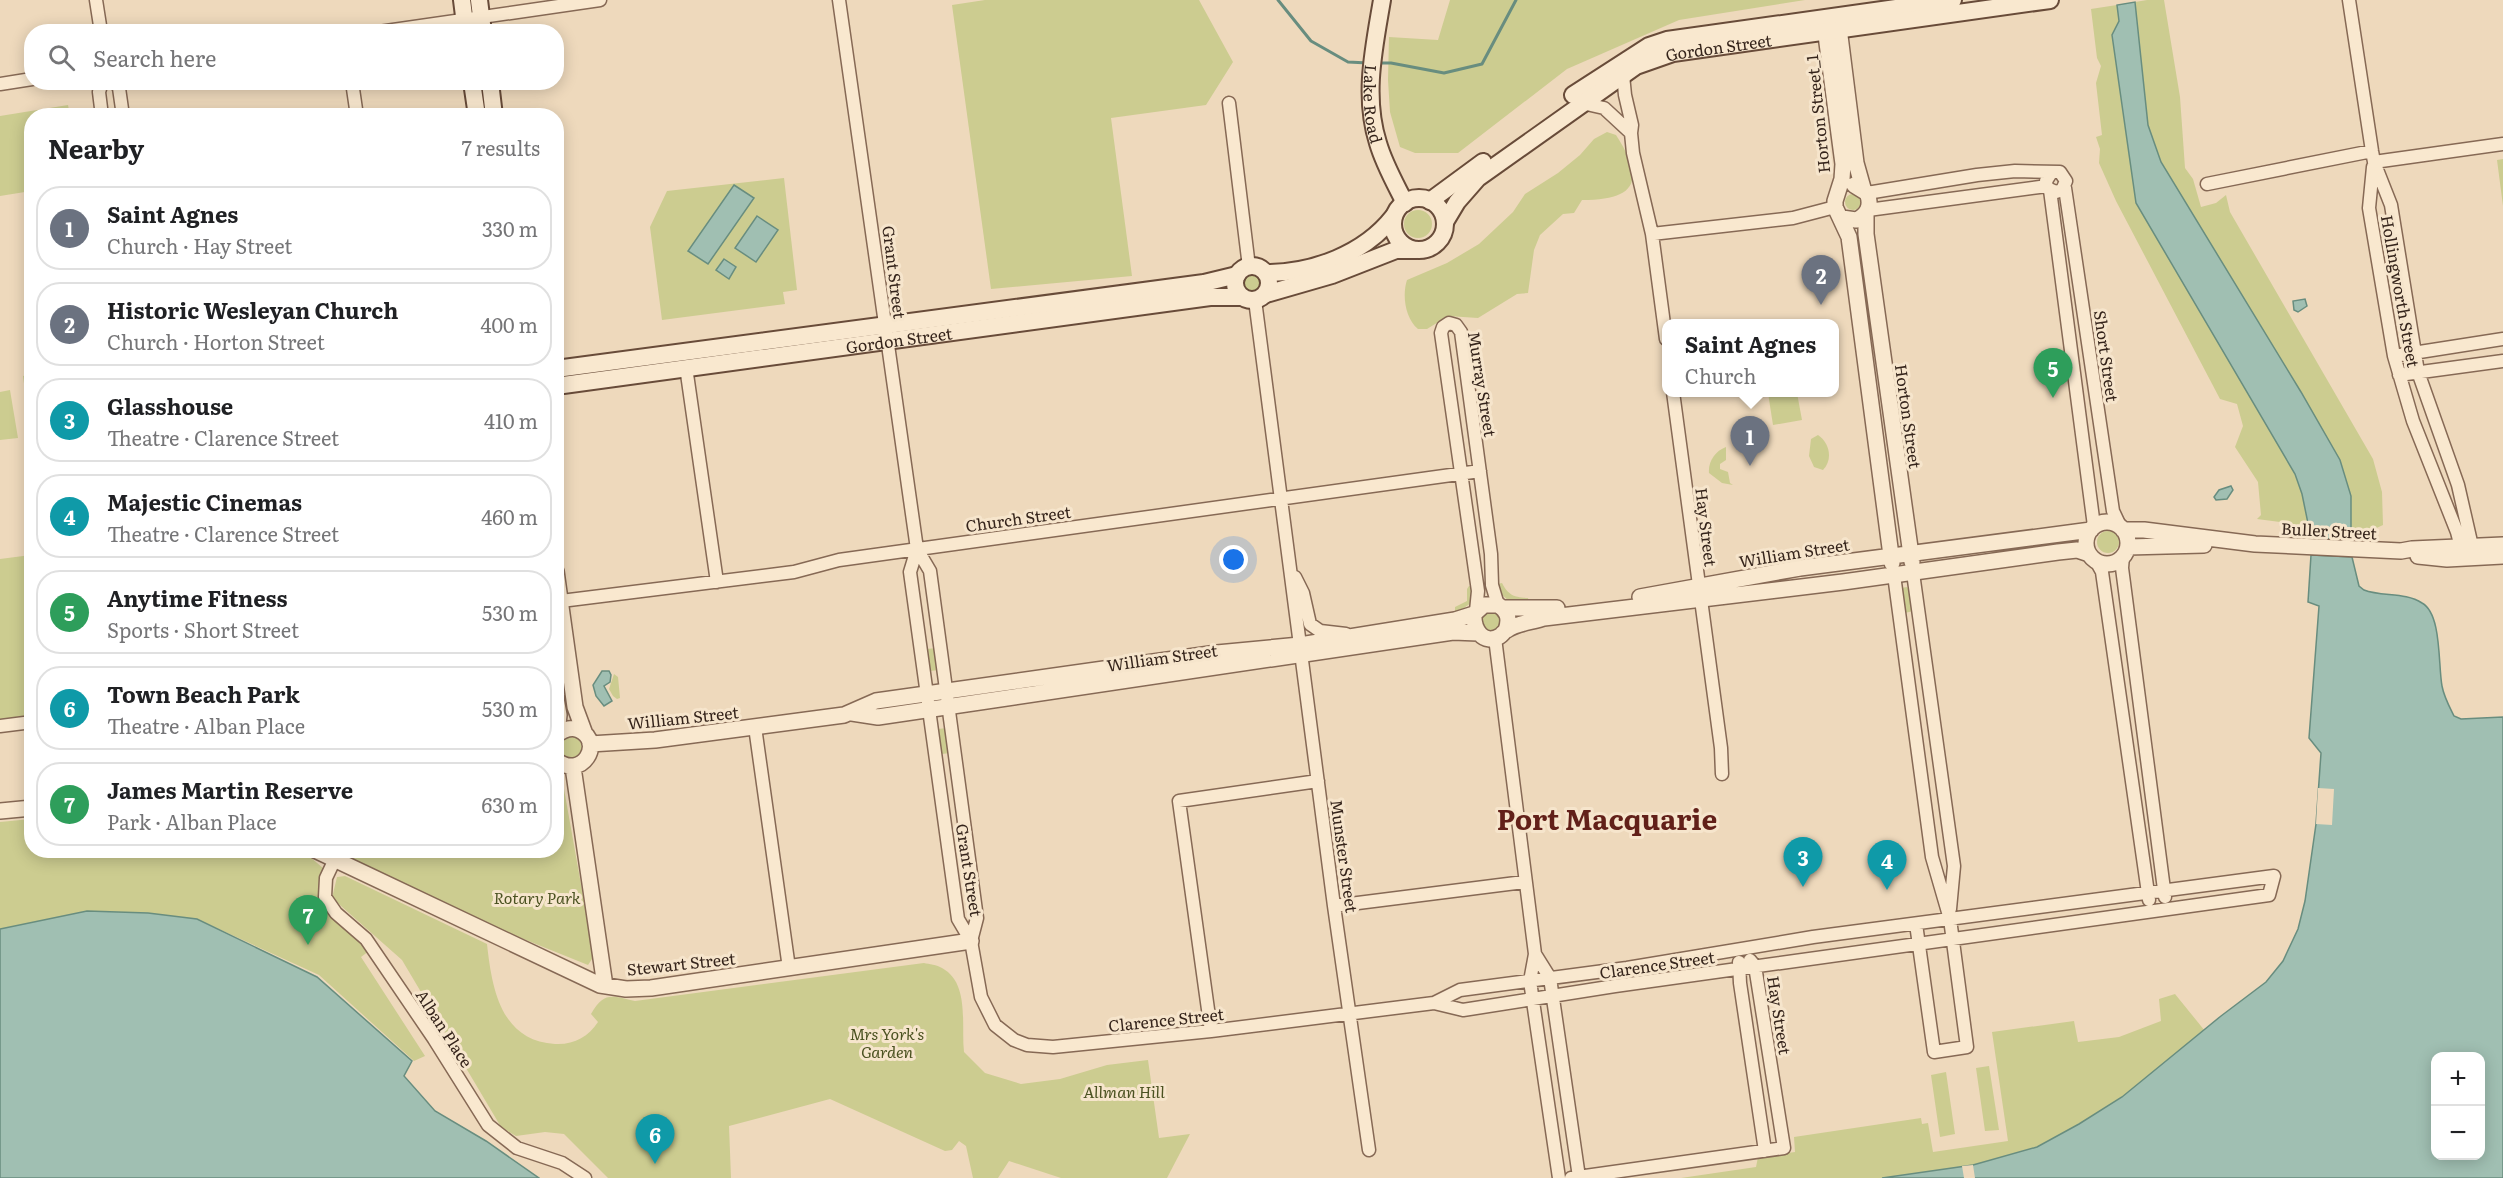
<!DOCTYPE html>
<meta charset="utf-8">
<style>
:root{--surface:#fff;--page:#f2f2f2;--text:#202124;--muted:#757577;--line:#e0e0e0;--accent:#b45309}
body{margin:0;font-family:Literata,serif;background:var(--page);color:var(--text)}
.controls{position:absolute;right:18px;bottom:18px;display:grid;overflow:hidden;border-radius:12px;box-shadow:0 3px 15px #0003}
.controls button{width:54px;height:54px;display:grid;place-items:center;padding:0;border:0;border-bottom:2px solid var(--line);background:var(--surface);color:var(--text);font:30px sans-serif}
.you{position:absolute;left:1234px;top:560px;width:21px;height:21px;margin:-15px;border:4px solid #fff;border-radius:50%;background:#1a73e8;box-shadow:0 0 0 9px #1a73e833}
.badge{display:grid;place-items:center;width:39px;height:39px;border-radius:50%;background:var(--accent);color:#fff;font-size:20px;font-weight:700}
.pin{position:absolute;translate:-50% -50px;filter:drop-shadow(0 2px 3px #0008)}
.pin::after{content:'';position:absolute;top:32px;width:21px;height:18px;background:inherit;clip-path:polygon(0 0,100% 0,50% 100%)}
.popup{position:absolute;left:1662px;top:319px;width:177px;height:78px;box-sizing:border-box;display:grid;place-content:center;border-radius:12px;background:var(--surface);filter:drop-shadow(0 2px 4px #0005);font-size:20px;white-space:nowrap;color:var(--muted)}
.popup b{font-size:22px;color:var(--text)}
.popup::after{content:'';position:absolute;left:50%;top:100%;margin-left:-12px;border:12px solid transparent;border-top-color:var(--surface)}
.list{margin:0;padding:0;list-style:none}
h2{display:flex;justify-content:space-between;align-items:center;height:78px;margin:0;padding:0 24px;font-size:26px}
h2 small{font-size:20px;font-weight:400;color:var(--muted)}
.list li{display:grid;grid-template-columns:39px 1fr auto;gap:18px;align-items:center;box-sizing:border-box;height:84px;margin:0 12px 12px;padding:0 12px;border:2px solid var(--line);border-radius:24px}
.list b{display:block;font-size:22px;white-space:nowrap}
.list p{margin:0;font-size:20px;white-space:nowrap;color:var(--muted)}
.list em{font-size:20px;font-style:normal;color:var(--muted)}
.icon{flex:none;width:33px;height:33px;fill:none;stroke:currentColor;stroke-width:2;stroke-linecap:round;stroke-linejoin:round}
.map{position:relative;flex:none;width:2503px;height:1178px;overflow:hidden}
.search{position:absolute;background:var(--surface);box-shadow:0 3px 15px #0003;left:24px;top:24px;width:540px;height:66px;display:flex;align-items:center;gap:15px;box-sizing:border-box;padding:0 21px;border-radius:24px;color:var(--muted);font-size:22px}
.panel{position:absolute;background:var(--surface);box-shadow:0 3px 15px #0003;left:24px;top:108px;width:540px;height:750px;border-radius:24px}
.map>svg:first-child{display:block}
.green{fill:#cccc90}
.water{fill:#a0bfb2;stroke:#688d7f;stroke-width:1.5;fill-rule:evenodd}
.pier{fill:#eed9bc}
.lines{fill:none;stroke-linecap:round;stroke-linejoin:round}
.stream{stroke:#688d7f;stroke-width:3}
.minor-casing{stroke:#866955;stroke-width:15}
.tertiary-casing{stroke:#866955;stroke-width:18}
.secondary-casing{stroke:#684b39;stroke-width:20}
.minor{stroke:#f9e8cf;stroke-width:12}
.tertiary{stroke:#f9e8cf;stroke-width:15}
.secondary{stroke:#f9e8cf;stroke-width:16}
.labels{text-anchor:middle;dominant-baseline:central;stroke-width:6;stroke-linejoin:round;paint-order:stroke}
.street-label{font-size:16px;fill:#35241b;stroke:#f6e5cc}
.park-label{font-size:16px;font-style:italic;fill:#4b5221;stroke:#f6e5cc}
.town-label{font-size:28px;font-weight:bold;fill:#622019;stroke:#f6e5cc}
</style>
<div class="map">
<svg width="2503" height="1178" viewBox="0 0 2503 1178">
<rect width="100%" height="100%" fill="#eed9bc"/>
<!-- green -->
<path class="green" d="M985,0H1199L1233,62L1206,105L1111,118L1132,276L991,289L952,5Z
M1450,0H1805L1679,20L1567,69L1458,153H1415L1400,147L1390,112L1388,80L1389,37L1438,40Z
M2147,0H2164L2180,97L2185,168L2193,179L2201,207L2216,203L2226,195L2230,212L2373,459L2382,492L2383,525L2351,540V496L2340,460L2301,392L2161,162L2148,125L2135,2Z
M2117,5L2119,21L2112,36L2136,203L2295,474L2302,494L2311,538L2300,536L2280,522L2257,519L2261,515L2258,482L2235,447L2243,426L2237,404L2220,399L2116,201L2099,163L2100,149L2096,137L2102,135L2096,83L2101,66L2097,58L2091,9Z
M68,105L70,115L32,116L31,191L0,196V116Z
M1607,132L1616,135C1646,181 1636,200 1582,200L1574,213L1563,214L1540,235L1534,250L1528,293L1517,294L1478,318L1448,316L1427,329H1418C1405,318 1402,295 1407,280L1447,263L1479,244L1513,212L1525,194L1558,173L1580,155L1594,139Z
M2503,159V206L2497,160Z
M784,178L797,290L783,292L785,304L662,320L650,227L667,191Z
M1845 202a8 8 0 1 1 16 0a8 8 0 1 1-16 0Z
M1404 224a14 14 0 1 1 28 0a14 14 0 1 1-28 0Z
M1244 284a9 9 0 1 1 18 0a9 9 0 1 1-18 0Z
M31,374H32L31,437L23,376Z
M10,390L18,438L0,440V392Z
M1768,393H1797L1802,420L1773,425Z
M1818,435C1830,443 1833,460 1823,470L1814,467L1809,456L1811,439Z
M1726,447V460L1720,464V469L1728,472L1730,483L1733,485L1722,483L1709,473C1708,462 1715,451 1726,447Z
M2097 542a11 11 0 1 1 22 0a11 11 0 1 1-22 0Z
M31,555V717L0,721V559Z
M1502,583C1509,596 1514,597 1528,598L1529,603L1509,601L1501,594L1497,584Z
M1469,586L1473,587L1471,603L1455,614V607L1467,601V589Z
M1907,587L1911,594L1913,611L1905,613L1901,588Z
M1481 621a10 10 0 1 1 20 0a10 10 0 1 1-20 0Z
M556,628L568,705L563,706L557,659Z
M936,648L939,670L930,671L927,649Z
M614,674L618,677L620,698L617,699L613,696L609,689Z
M947,728L950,753L942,754L938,729Z
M560 748a11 11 0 1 1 22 0a11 11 0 1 1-22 0Z
M557,773L561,777L564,789L593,952L592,959L588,965L489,925L333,851L556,850Z
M31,819L32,850H296L309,856L324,869L320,902L359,938L369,951L361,957L425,1056L414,1061L319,975L197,919L148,913L87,911L0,929V822Z
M345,876L487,944C492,989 501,1041 555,1044C574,1045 588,1037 598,1022L591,1014C604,991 612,996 635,1001L924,963C929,964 937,965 942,968C970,983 961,1025 964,1052L985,1073L1021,1084L1060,1079L1107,1065L1148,1060L1159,1138L1190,1134L1167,1178H1061L1009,1161L998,1178H973L966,1146L959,1141L952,1150L945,1151L830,1099L729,1126L731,1178H608L564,1134L545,1132L516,1136L501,1127L402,960L332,898L337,877Z
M2175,994L2205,1031L2122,1097L2079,1124L2037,1147L1973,1165L1882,1178H1681L1756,1167L1758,1157L1795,1152L1794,1137L1921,1118L1922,1124L1928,1123L1933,1152L2008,1141L1992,1032L2074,1021L2078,1042L2119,1037L2161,1021L2159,999Z
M1989,1066L1999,1130L1985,1131L1976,1068Z
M1946,1072L1955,1134L1940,1137L1931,1075Z"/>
<!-- water -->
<path class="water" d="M2135,2L2148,125L2161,162L2301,392L2340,460L2351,496V540L2311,538L2302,494L2295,474L2136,203L2112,35L2119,21L2117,5Z
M734,185L754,198L708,264L688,251Z
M757,216L778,230L756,262L735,248Z
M724,259L736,267L729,279L716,270Z
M2305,299L2307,306L2298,312L2294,310L2293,301Z
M2231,486L2233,490L2227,499L2216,500L2214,497L2219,490Z
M2311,555L2352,557L2359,586L2364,590C2382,597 2405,592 2422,603C2442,614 2438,665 2442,686C2444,697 2449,706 2454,716L2461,719L2503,717V1178H1882L1973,1165L2037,1147L2079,1124L2122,1097L2221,1016L2266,982L2283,961L2298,929L2305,901L2316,824L2321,753L2309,738L2319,606L2308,602ZM2436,1056H2480V1156H2436Z
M602,671H609L611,675L610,682L604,686L612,701L604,706L596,696L593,685Z
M87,911L148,913L197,919L317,977L412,1061L404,1076L435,1111L486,1141L539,1178H0V929Z"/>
<!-- pier -->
<path class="pier" d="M2318,788L2334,789L2332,825L2316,824Z
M1973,1165L1975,1178H1964L1962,1166Z"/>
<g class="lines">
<!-- stream -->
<path class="stream" d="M1278,0L1311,41L1348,62L1368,63
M1377,63H1391L1444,73L1482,64L1516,0"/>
<!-- minor casing -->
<g class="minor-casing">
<path id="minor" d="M96,0L101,32
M839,0L917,549L930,571L977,918L971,941
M2349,0L2372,151L2374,162L2391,205L2418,372L2458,485L2474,555
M379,32L600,0
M1623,75L1625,95L1632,125L1631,133L1633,153L1652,234L1666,339
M102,82L99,92L102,116
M115,82L119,88L123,116
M352,82L357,116
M0,84L32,79
M1229,103L1249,267
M1582,103L1604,108L1631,133
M2374,162L2503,144
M2373,167L2369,208L2394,356L2413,421L2457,532L2463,555
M2207,184L2372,151
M2065,188L2113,511L2121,528
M2050,190L2094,526
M1867,193L1977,175L2015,171L2060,172L2066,181L2062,190L2056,192L2047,188L2046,181L2051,173
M1868,210L2047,186
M1652,234L1793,218L1835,207
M1255,300L1334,906L1369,1150
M2394,356L2503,339
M686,367L717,582
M2399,375L2503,361
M1673,392L1721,748L1722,774
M917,549L910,572L958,919L971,941L981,997L995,1025L1014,1040L1027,1045L1053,1047L1211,1031L1434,1003L1460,990L1627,968L1813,937L2274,876L2269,895L1615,986L1463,1010L1434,1003
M2123,556L2122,568L2165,897
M2096,561L2102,572L2149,900
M1913,573L1954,866L1950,909
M1894,575L1932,857L1950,919L1967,1047L1934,1052L1916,924
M1295,577L1303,593L1310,624L1320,631L1346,634
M561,601L794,572L839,560L1480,471
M1476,611L1478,591L1441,333L1443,327L1449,323L1456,325L1461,332L1491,554L1492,585L1498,605
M1495,638L1535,954L1530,981L1559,1178
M0,726L32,722
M755,727L789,968
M335,859L326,878L325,897L336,913L366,939L434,1039L488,1125L517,1148L562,1163L585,1178
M1334,906L1524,882
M1535,954L1550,978L1579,1177
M1739,962L1740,983L1765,1151
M1211,1031L1179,801L1318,781
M1571,1178L1784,1148L1755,966L1750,960"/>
</g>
<!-- tertiary casing -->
<g class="tertiary-casing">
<path id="tertiary" d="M1824,20L1843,164L1842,179L1835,201V207L1849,237L1892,563
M1838,20L1856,163L1863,188
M1866,214V234L1912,562
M1842,218L1856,220C1868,215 1872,205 1867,193L1854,185
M2086 543a21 21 0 1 1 42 0a21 21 0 1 1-42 0Z
M2123,530H2144L2255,544L2401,551L2412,549L2503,545
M2128,547L2204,545
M2418,556L2447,559L2503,556
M556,571L575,707L585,734
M1640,597L1800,568L2091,530
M1503,608H1557
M1506,630C1510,619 1508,611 1498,605H1484L1474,614C1473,629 1483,646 1500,636C1502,635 1504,631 1507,630C1516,623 1533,622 1544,618L1843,582L2058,552L2077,550L2089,554
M556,698L559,715L557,734
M852,713L878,717L1453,632L1478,633
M556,735C563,730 571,726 579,730C605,742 582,781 556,760
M590,744L655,740L844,715L876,701L1217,653L1300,645L1455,620L1474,614
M573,767L605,986
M0,811L32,808
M315,850L600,985L626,989L651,988L971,941"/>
</g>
<!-- secondary casing -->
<g class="secondary-casing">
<g id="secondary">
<path d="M462,0L466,32"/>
<path d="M479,0L483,32"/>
<path id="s1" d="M1382,0C1374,48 1363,96 1378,143C1384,164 1395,183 1405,203"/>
<path d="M472,82L477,116"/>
<path d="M490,82L494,116"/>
<path d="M1573,95L1649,46L1667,40L1953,0"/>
<circle cx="1419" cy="224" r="26"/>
<path d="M1430,201L1483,162"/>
<path id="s2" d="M1445,222L1457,202L1478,178L1636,66L1673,53L2050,0"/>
<circle cx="1252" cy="283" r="17"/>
<path d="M1266,273C1313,273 1364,254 1393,217"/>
<path d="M1266,294L1332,275L1396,250H1416"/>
<path d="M556,369L1204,283L1237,275"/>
<path id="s3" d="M556,386L1210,297H1242"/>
</g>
</g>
<!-- minor -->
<use href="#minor" class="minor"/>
<!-- tertiary -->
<use href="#tertiary" class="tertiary"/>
<!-- secondary -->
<use href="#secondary" class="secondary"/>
</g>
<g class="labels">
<!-- street labels -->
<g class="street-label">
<text stroke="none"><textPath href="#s2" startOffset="334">Gordon Street</textPath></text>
<text stroke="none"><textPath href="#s1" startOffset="105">Lake Road</textPath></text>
<text transform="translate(1817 114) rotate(-96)">Horton Street_1</text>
<text transform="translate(895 272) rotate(83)">Grant Street</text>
<text transform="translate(2401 291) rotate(80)">Hollingworth Street</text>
<text stroke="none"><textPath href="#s3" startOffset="346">Gordon Street</textPath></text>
<text transform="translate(2107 356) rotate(82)">Short Street</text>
<text transform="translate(1483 384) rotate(81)">Murray Street</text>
<text transform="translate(1909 416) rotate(82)">Horton Street</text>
<text transform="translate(1018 518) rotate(-8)">Church Street</text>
<text transform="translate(1707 527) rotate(83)">Hay Street</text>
<text transform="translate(2329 530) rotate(3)">Buller Street</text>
<text transform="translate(1794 552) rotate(-9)">William Street</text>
<text transform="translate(1162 657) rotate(-8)">William Street</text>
<text transform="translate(683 717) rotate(-6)">William Street</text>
<text transform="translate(1345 856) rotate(82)">Munster Street</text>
<text transform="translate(970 870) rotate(81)">Grant Street</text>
<text transform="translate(681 963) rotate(-6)">Stewart Street</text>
<text transform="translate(1657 964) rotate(-8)">Clarence Street</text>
<text transform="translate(1780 1015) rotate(81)">Hay Street</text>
<text transform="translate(1166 1019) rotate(-6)">Clarence Street</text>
<text transform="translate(445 1028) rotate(57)">Alban Place</text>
</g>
<!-- park labels -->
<g class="park-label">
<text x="537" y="897">Rotary Park</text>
<text x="887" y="1033">Mrs York's<tspan x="887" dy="18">Garden</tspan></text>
<text x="1124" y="1091">Allman Hill</text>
</g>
<!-- town labels -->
<g class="town-label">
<text x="1607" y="818">Port Macquarie</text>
</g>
</g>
</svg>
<div class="controls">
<button>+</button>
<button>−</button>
</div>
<div class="you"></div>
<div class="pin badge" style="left:1750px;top:466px;background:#6b7280">1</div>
<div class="popup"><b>Saint Agnes</b>Church</div>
<div class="pin badge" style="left:1821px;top:305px;background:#6b7280">2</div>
<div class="pin badge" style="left:1803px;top:887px;background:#0f9aa8">3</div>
<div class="pin badge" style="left:1887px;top:890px;background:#0f9aa8">4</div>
<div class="pin badge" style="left:2053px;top:398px;background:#2e9e5b">5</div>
<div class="pin badge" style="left:655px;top:1164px;background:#0f9aa8">6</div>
<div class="pin badge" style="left:308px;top:945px;background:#2e9e5b">7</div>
<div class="search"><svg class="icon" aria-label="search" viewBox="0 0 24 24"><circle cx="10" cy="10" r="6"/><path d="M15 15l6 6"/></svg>Search here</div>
<section class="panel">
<h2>Nearby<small>7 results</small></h2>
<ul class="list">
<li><span class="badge" style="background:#6b7280">1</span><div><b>Saint Agnes</b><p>Church · Hay Street</p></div><em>330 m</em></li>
<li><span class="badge" style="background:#6b7280">2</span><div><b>Historic Wesleyan Church</b><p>Church · Horton Street</p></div><em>400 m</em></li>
<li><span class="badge" style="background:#0f9aa8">3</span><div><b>Glasshouse</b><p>Theatre · Clarence Street</p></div><em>410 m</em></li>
<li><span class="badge" style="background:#0f9aa8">4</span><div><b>Majestic Cinemas</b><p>Theatre · Clarence Street</p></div><em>460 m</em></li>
<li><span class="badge" style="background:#2e9e5b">5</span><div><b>Anytime Fitness</b><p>Sports · Short Street</p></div><em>530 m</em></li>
<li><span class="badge" style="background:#0f9aa8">6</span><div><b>Town Beach Park</b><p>Theatre · Alban Place</p></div><em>530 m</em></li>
<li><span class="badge" style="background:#2e9e5b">7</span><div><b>James Martin Reserve</b><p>Park · Alban Place</p></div><em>630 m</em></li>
</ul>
</section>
</div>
